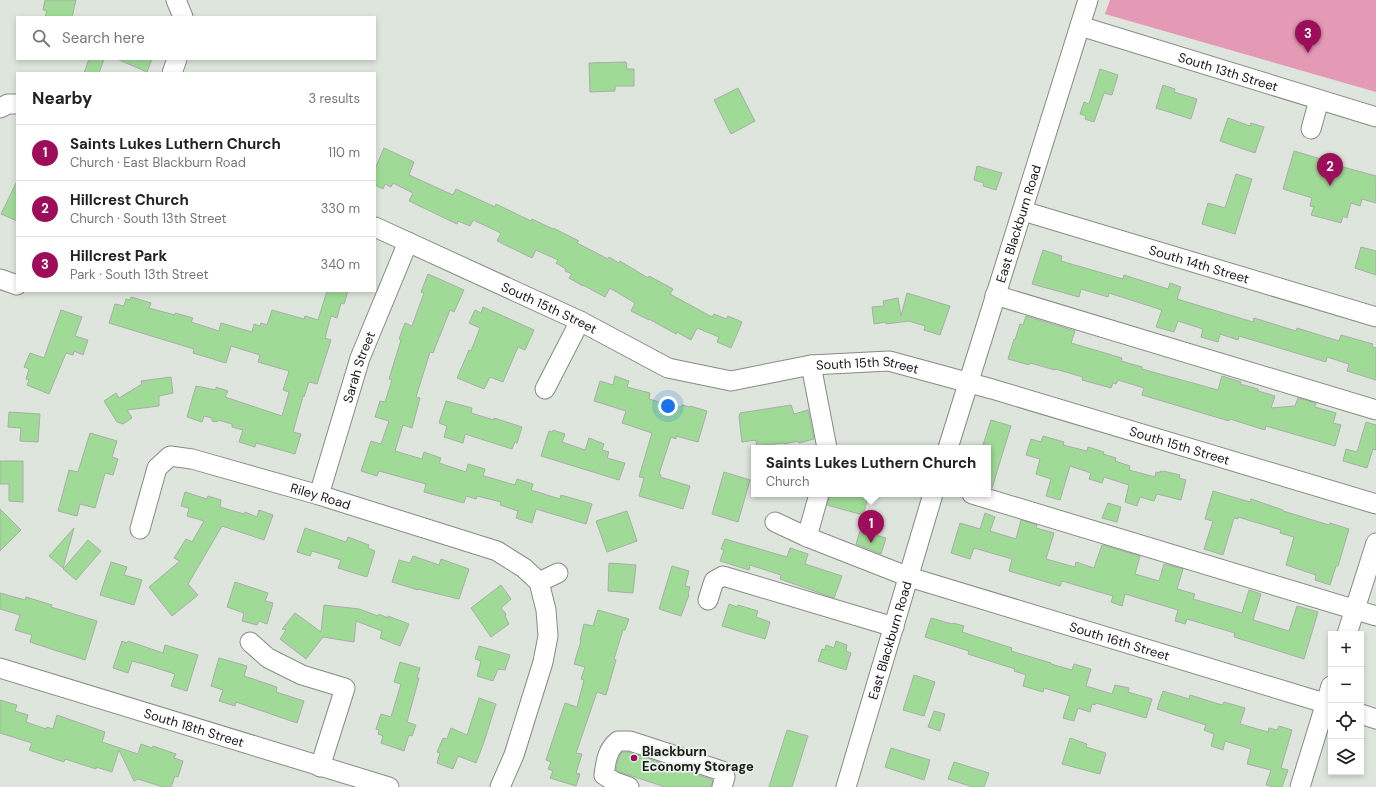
<!DOCTYPE html>
<meta charset="utf-8">
<style>
:root{--surface:#fff;--page:#f6f6f6;--text:#222;--muted:#767676;--line:#e0e0e0;--accent:#9d0d5a}
body{margin:0;font-family:"DM Sans",sans-serif;background:var(--page);color:var(--text)}
.controls{position:absolute;right:12px;bottom:12px;display:grid;overflow:hidden;border-radius:0px;box-shadow:0 2px 6px #0003}
.controls button{width:36px;height:36px;display:grid;place-items:center;padding:0;border:0;border-bottom:1px solid var(--line);background:var(--surface);color:var(--text);font:20px sans-serif}
.you{position:absolute;left:668px;top:406px;width:14px;height:14px;margin:-10px;border:3px solid #fff;border-radius:50%;background:#1a73e8;box-shadow:0 0 0 6px #1a73e833}
.badge{display:grid;place-items:center;width:26px;height:26px;border-radius:50%;background:var(--accent);color:#fff;font-size:13px;font-weight:700}
.pin{position:absolute;translate:-50% -33px;filter:drop-shadow(0 1px 2px #0008)}
.pin::after{content:'';position:absolute;top:21px;width:14px;height:12px;background:inherit;clip-path:polygon(0 0,100% 0,50% 100%)}
.popup{position:absolute;left:751px;top:445px;width:240px;height:52px;box-sizing:border-box;display:grid;place-content:center;border-radius:0px;background:var(--surface);filter:drop-shadow(0 1px 3px #0005);font-size:13px;white-space:nowrap;color:var(--muted)}
.popup b{font-size:15px;color:var(--text)}
.popup::after{content:'';position:absolute;left:50%;top:100%;margin-left:-8px;border:8px solid transparent;border-top-color:var(--surface)}
.list{margin:0;padding:0;list-style:none}
h2{display:flex;justify-content:space-between;align-items:center;height:52px;margin:0;padding:0 16px;font-size:17px}
h2 small{font-size:13px;font-weight:400;color:var(--muted)}
.list li{display:grid;grid-template-columns:26px 1fr auto;gap:12px;align-items:center;box-sizing:border-box;height:56px;padding:0 16px;border-top:1px solid var(--line)}
.list b{display:block;font-size:15px;white-space:nowrap}
.list p{margin:0;font-size:13px;white-space:nowrap;color:var(--muted)}
.list em{font-size:13px;font-style:normal;color:var(--muted)}
.icon{flex:none;width:22px;height:22px;fill:none;stroke:currentColor;stroke-width:2;stroke-linecap:round;stroke-linejoin:round}
.map{position:relative;flex:none;width:1376px;height:787px;overflow:hidden}
.search{position:absolute;background:var(--surface);box-shadow:0 2px 6px #0003;left:16px;top:16px;width:360px;height:44px;display:flex;align-items:center;gap:10px;box-sizing:border-box;padding:0 14px;border-radius:0px;color:var(--muted);font-size:15px}
.panel{position:absolute;background:var(--surface);box-shadow:0 2px 6px #0003;left:16px;top:72px;width:360px;height:220px;border-radius:0px}
.map>svg:first-child{display:block}
.green{fill:#e49ab5}
.building{fill:#9fdb97;stroke:#a7afa6}
.lines{fill:none;stroke-linecap:round;stroke-linejoin:round}
.minor-casing{stroke:#858c84;stroke-width:21}
.minor{stroke:#fff;stroke-width:19}
.poi-dot{fill:#9d0d5a;stroke:#eaf2e9;stroke-width:1.5}
.labels{text-anchor:middle;dominant-baseline:central;stroke-width:3.5;stroke-linejoin:round;paint-order:stroke}
.street-label{font-size:13px;fill:#171a17;stroke:#eaf2e9}
.poi-label{font-size:13px;font-weight:bold;fill:#171a17;stroke:#eaf2e9;text-anchor:start}
</style>
<div class="map">
<svg width="1376" height="787" viewBox="0 0 1376 787">
<rect width="100%" height="100%" fill="#dde5dc"/>
<!-- green -->
<path class="green" d="M1110,0H1376V92L1105,14Z"/>
<!-- building -->
<path class="building" d="M45,0H76L72,17H45L47,11L43,10Z
M89,59H104L99,73H84Z
M117,59H152L147,72Z
M626,62L627,69H634V86H615V91L590,92L589,63Z
M1100,69L1118,75L1112,95L1104,93L1094,122L1085,119L1086,116L1080,114L1084,102L1089,104Z
M1163,85L1175,89L1174,92L1197,99L1191,119L1156,108Z
M738,88L755,121L731,134L714,100Z
M1228,118L1250,126L1251,123L1264,127L1255,153L1220,141Z
M384,148L414,162L409,175L453,195L456,189L495,207L496,204L531,221L532,219L553,229V228L579,241L577,243L608,259L609,257L619,263L620,261L648,278L649,276L673,289L670,294L712,317L714,314L726,319L728,316L742,322L731,348L717,342L719,337L697,328L691,340L677,332L676,334L649,319V320L631,311L635,303L610,288L605,297L583,285V286L569,278L572,274L565,271L566,269L556,263L558,260L536,250L532,258L497,241L501,233L473,220L470,226L458,221L457,224L409,201L413,193L393,183L391,187L385,184L383,189L375,185V169Z
M1294,151L1321,159V161L1376,176V203L1362,199L1360,206L1351,203L1347,218L1343,216L1341,223L1311,215L1314,207L1310,206L1312,198L1283,189Z
M977,166L1002,173L996,190L983,186L984,183L974,180Z
M1236,174L1252,179L1235,234L1202,224L1208,203L1225,208Z
M17,181V221L1,214Z
M1361,247L1376,251V275L1355,268Z
M1043,250L1062,256L1061,261L1123,279L1124,275L1168,289L1170,283L1181,287L1177,299L1253,322L1254,318L1296,331L1297,328L1339,341L1341,335L1373,344L1372,347L1376,348V380L1347,371L1349,364L1327,357L1326,362L1239,336L1238,340L1220,334L1218,342L1201,337L1203,329L1178,321L1174,332L1156,327L1162,310L1109,293L1108,297L1081,289L1079,297L1032,284Z
M428,274L464,290L454,312L450,310L433,353L430,352L416,397L420,398L412,428L403,425L395,451L422,459L424,452L441,458L439,463L466,472L468,464L485,469L483,476L491,478L515,485L517,479L533,484L531,490L560,499L561,495L592,504L586,524L536,509L532,523L516,518L518,511L500,505L501,502L477,496L476,499L466,496L464,503L424,492L426,484L379,471L377,476L361,471L371,441L381,444L389,421L375,417L380,401L385,402L392,380L389,379L401,340L399,339L405,323L412,326L424,293L421,292Z
M327,291H348L344,304L341,303L337,318L331,316L325,338L331,340L317,384L309,382L304,397L303,396L293,432L301,434L295,454L256,443L255,447L239,442L243,430L232,427V424L218,420L217,422L212,421V418L204,416L202,422L187,417L196,386L216,390V387L228,391L225,397L282,416L289,392L283,390L289,371L258,362L260,355L231,346L226,363L193,353L194,349L109,323L115,304L124,306L126,299L130,300L131,297L151,303L149,308L175,315V313L193,318L191,322L219,331L221,323L252,332L254,324L260,326L261,323L267,325L272,310L304,319L305,316L318,320Z
M907,293L950,306L940,335L924,330L925,326L909,321L886,324V322L874,324L872,307L884,306L883,301L898,298L901,316Z
M483,307L534,330L525,350L518,347L503,382L490,377L484,389L457,378L469,350L471,351L480,328L469,323L475,310L481,313Z
M61,310L82,317L75,336L88,340L83,355L74,351L73,355L66,353L49,394L27,385L29,380L26,379L29,369L24,367L30,353L44,358Z
M1026,316L1075,331L1071,343L1122,358L1121,361L1142,367V369L1218,390L1222,376L1241,382L1240,384L1258,389V391L1275,396L1271,408L1295,406L1298,398L1316,403L1315,407L1336,413L1333,423L1341,425L1335,446L1266,426L1265,430L1230,419L1229,421L1142,395L1144,388L1118,380L1116,384L1113,383L1111,388L1082,380L1083,377L1055,369V370L1030,363L1029,365L1008,359L1014,339L1015,340L1020,324L1023,325Z
M615,376L629,381L627,387L650,393L649,399L673,406L681,407L682,405L690,407V406L707,411L698,442L676,436V439L671,437L659,474L661,475L660,477L690,486L683,509L639,496L644,478L639,477L652,433L622,423L626,411L594,401L600,381L613,385Z
M171,377L173,393L159,396V406L127,410L132,418L123,424L117,422L104,401L116,393L119,398L142,384L141,381Z
M446,401L472,408L471,413L494,420V418L522,427L517,443L515,442L512,449L465,434L463,443L444,437L447,426L439,423Z
M791,405L794,414L808,410L814,439L799,443L798,441L784,444V443L757,446L756,440L742,442L739,417L740,413Z
M9,412L40,414L38,442L20,441L21,428L8,427Z
M991,420L1011,426L992,488L988,487V448H982Z
M1366,422L1376,425V450L1373,449L1367,468L1343,461L1346,449L1357,452Z
M553,430L565,434L562,442L585,450L589,438L604,444L602,450L609,452L607,458L625,463L619,480L541,456L549,431L552,432Z
M90,433L117,441L112,457L118,459L113,475L105,473L95,508L80,504L77,516L58,511L69,470L78,472Z
M1043,436L1064,442L1063,445L1087,451L1088,447L1104,452L1103,454L1116,458L1115,461L1130,466L1129,470L1155,477L1156,472L1160,473V471L1163,472V471L1180,475L1179,478L1186,480L1181,500L1157,494L1154,501L1140,497L1137,506L1125,502L1129,485L1104,477L1102,483L1089,479L1091,473L1070,466L1060,500L1046,496L1051,479L1036,474L1040,459L1026,455L1031,439L1041,442Z
M0,461H23V502L9,501V484H0Z
M724,472L750,480L738,522L712,514Z
M1213,491L1250,502L1251,499L1283,510V511L1329,525L1330,523L1349,529L1338,566H1336L1330,585L1315,580L1316,575L1286,565L1294,537L1280,533L1281,530L1238,517V519L1234,518L1223,555L1204,549L1213,521L1205,519Z
M185,492L207,499L208,496L221,500L220,507L244,514L245,512L257,517L259,510L273,515L264,540L222,526L188,584L198,595L172,616L149,587L180,561L174,558L186,539L192,542L204,521L187,516L189,508L181,506Z
M830,494H869L863,515L827,505Z
M1108,503L1121,507L1117,522L1102,518Z
M0,509L21,530L0,551Z
M627,511L637,541L607,552L596,521Z
M985,513L995,517L990,531L1016,539L1021,520L1037,525L1036,528L1054,533L1046,559L1075,567L1076,562L1094,568L1102,545L1140,556L1135,574L1159,581L1164,564L1183,569L1177,589L1195,594L1193,599L1242,613L1249,590L1261,594L1253,620L1289,631L1297,606L1318,612L1304,659L1234,637L1235,633L1187,619L1185,624L1175,621L1178,610L1125,594L1122,606L1111,602L1113,596L1062,581L1060,586L1009,571L1012,559L974,548L970,559L951,553L960,523L980,529Z
M74,528L63,568L49,556Z
M305,528L346,542L348,537L369,545L368,548L375,551L367,577L338,568L341,560L312,551L310,556L297,552Z
M860,531L886,538L881,554L856,544Z
M725,539L787,557L790,548L808,554L805,564L842,576L834,598L780,579L781,575L750,565L749,570L720,561L724,550L721,549Z
M88,540L101,551L76,580L63,569Z
M413,556L439,565L441,559L469,569L459,599L418,589V590L392,582L399,560L410,563Z
M111,562L127,567L124,575L142,580L134,605L100,595Z
M609,563L636,565L633,593L608,591Z
M672,566L689,571L685,586L690,587L688,594L689,595L681,616L659,609Z
M235,582L268,593L265,601L273,603L267,624L259,621L257,625L242,621L244,613L227,607Z
M501,585L511,599L501,608L506,614L505,616L509,624L491,637L471,608Z
M0,593L25,600L26,597L52,605L51,607L97,621L85,660L30,642L32,635L15,630L20,615L0,609Z
M729,604L737,607L738,605L758,611L756,617L770,622L765,639L722,626Z
M324,605L359,609L378,616L379,614L388,618V616L409,624L400,646L380,638L382,631L356,621L354,642L323,637L306,659L280,639L286,630L282,629L295,613L321,632Z
M598,610L629,619L625,630H623L614,659L616,660L606,695L597,692L576,753L582,754L576,773L580,774L576,786L550,778L553,771L548,769L551,762L546,760L565,703L577,707L584,680L581,679L585,667L574,664L581,641L580,640L584,624L593,626Z
M931,618L952,624L953,623L964,626L962,632L1012,648L1011,651L1051,663V664L1072,670L1074,664L1091,669L1086,686L1112,694L1115,685L1129,688L1128,692L1152,699L1146,718L1096,703L1095,705L1092,704L1090,712L1078,708L1074,721L1063,718L1070,696L1044,688L1043,692L1023,686L1026,675L1014,671L1015,669L968,654L969,651L925,637Z
M122,641L127,643L128,641L163,653L165,645L198,655L187,691L171,686L175,674L147,665L132,661L128,673L113,668Z
M836,641L847,645L846,651L851,653L846,670L818,661L822,649L825,650L826,645L834,648Z
M479,646L510,655L505,670L498,669L493,681L477,676L481,661L475,659Z
M219,658L247,666L244,676L277,687L276,692L304,701L297,723L236,702L235,706L219,701L223,690L211,686Z
M400,662L420,668L417,678H419L407,722L416,725L412,736L409,735L404,751L381,743L383,736L378,734L379,730L376,729L381,714L391,717L401,684L394,682Z
M914,675L935,682L924,716L903,710Z
M1163,691L1189,699L1190,695L1222,705L1224,702L1245,708L1240,724L1268,732L1269,728L1277,730L1279,726L1292,730L1281,768L1288,770L1282,787H1274L1266,785L1271,770L1247,764L1251,749L1225,741L1223,750L1211,746L1214,734L1204,730L1206,725L1157,709Z
M479,698L496,704L484,742L476,763L458,756L453,769L437,763L440,753L437,752L443,738L447,739L451,728L467,735Z
M0,700L17,705L15,711L28,715L26,722L46,729L47,727L53,729L57,715L105,732L102,742L138,754L141,744L152,748L153,746L176,754L174,758L183,761L178,777L175,776L171,787H163L138,779L134,781L119,750L112,772L96,767V769L65,759L64,762L29,750L32,743L0,733Z
M934,711L945,714L940,731L928,727Z
M787,730L808,736L792,787H769Z
M1070,738L1087,744L1086,747L1106,753L1100,774L1062,764Z
M891,748L930,760L924,780L885,767Z
M622,752H628L713,780L711,787H665L620,772L616,770L618,760Z
M954,762L989,773L984,787H973L948,779Z"/>
<g class="lines">
<!-- minor casing -->
<g class="minor-casing">
<g id="minor">
<path d="M176,0L183,17"/>
<path id="s1" d="M1080,26L1376,117"/>
<path d="M172,73L177,59"/>
<path d="M0,108L8,104H17"/>
<path d="M1311,129L1319,100"/>
<path id="s2" d="M1023,211L1376,317"/>
<path id="s3" d="M375,227L580,321L668,368L731,381L811,365L889,361L992,389L1376,504"/>
<path d="M0,279L17,285"/>
<path d="M995,295L1376,410"/>
<path d="M811,365L827,448"/>
<path d="M545,389L580,321"/>
<path id="s4" d="M948,448L1088,0"/>
<path d="M972,494L1376,616"/>
<path id="s5" d="M319,495L360,358L408,242"/>
<path id="s6" d="M775,522L807,537L909,577L1331,705"/>
<path id="s7" d="M140,529L157,468L170,456L192,459L319,495L497,551L524,568L539,582L546,610L548,636L543,662L514,755L500,787"/>
<path d="M807,537L819,494"/>
<path d="M539,582L558,573"/>
<path d="M708,600L714,581L723,576L894,627"/>
<path d="M1347,634L1376,543"/>
<path d="M250,642L268,658L302,675L345,688L320,767"/>
<path id="s8" d="M0,668L389,787"/>
<path d="M1361,714L1376,719"/>
<path d="M629,787L615,782L604,775C606,761 607,750 618,741H630L722,771L725,777L722,787"/>
<path id="s9" d="M846,787L933,494"/>
<path d="M1300,787L1331,686"/>
</g>
</g>
<!-- minor -->
<use href="#minor" class="minor"/>
</g>
<!-- markers -->
<circle class="poi-dot" cx="634" cy="758" r="4"/>
<g class="labels">
<!-- street labels -->
<g class="street-label">
<text stroke="none"><textPath href="#s1" startOffset="155">South 13th Street</textPath></text>
<text stroke="none"><textPath href="#s4" startOffset="235">East Blackburn Road</textPath></text>
<text stroke="none"><textPath href="#s2" startOffset="184">South 14th Street</textPath></text>
<text stroke="none"><textPath href="#s3" startOffset="192">South 15th Street</textPath></text>
<text stroke="none"><textPath href="#s5" startOffset="134">Sarah Street</textPath></text>
<text stroke="none"><textPath href="#s3" startOffset="528">South 15th Street</textPath></text>
<text stroke="none"><textPath href="#s3" startOffset="852">South 15th Street</textPath></text>
<text stroke="none"><textPath href="#s7" startOffset="237">Riley Road</textPath></text>
<text stroke="none"><textPath href="#s9" startOffset="153">East Blackburn Road</textPath></text>
<text stroke="none"><textPath href="#s6" startOffset="365">South 16th Street</textPath></text>
<text stroke="none"><textPath href="#s8" startOffset="203">South 18th Street</textPath></text>
</g>
<!-- poi labels -->
<g class="poi-label">
<text x="642" y="751">Blackburn<tspan x="642" dy="15">Economy Storage</tspan></text>
</g>
</g>
</svg>
<div class="controls">
<button>+</button>
<button>−</button>
<button><svg class="icon" aria-label="locate" viewBox="0 0 24 24"><circle cx="12" cy="12" r="6"/><path d="M12 2v4M12 18v4M2 12h4M18 12h4"/></svg></button>
<button><svg class="icon" aria-label="layers" viewBox="0 0 24 24"><path d="M12 4l9 5-9 5-9-5zM3 14l9 5 9-5"/></svg></button>
</div>
<div class="you"></div>
<div class="pin badge" style="left:871px;top:543px">1</div>
<div class="popup"><b>Saints Lukes Luthern Church</b>Church</div>
<div class="pin badge" style="left:1330px;top:186px">2</div>
<div class="pin badge" style="left:1308px;top:53px">3</div>
<div class="search"><svg class="icon" aria-label="search" viewBox="0 0 24 24"><circle cx="10" cy="10" r="6"/><path d="M15 15l6 6"/></svg>Search here</div>
<section class="panel">
<h2>Nearby<small>3 results</small></h2>
<ul class="list">
<li><span class="badge">1</span><div><b>Saints Lukes Luthern Church</b><p>Church · East Blackburn Road</p></div><em>110 m</em></li>
<li><span class="badge">2</span><div><b>Hillcrest Church</b><p>Church · South 13th Street</p></div><em>330 m</em></li>
<li><span class="badge">3</span><div><b>Hillcrest Park</b><p>Park · South 13th Street</p></div><em>340 m</em></li>
</ul>
</section>
</div>
